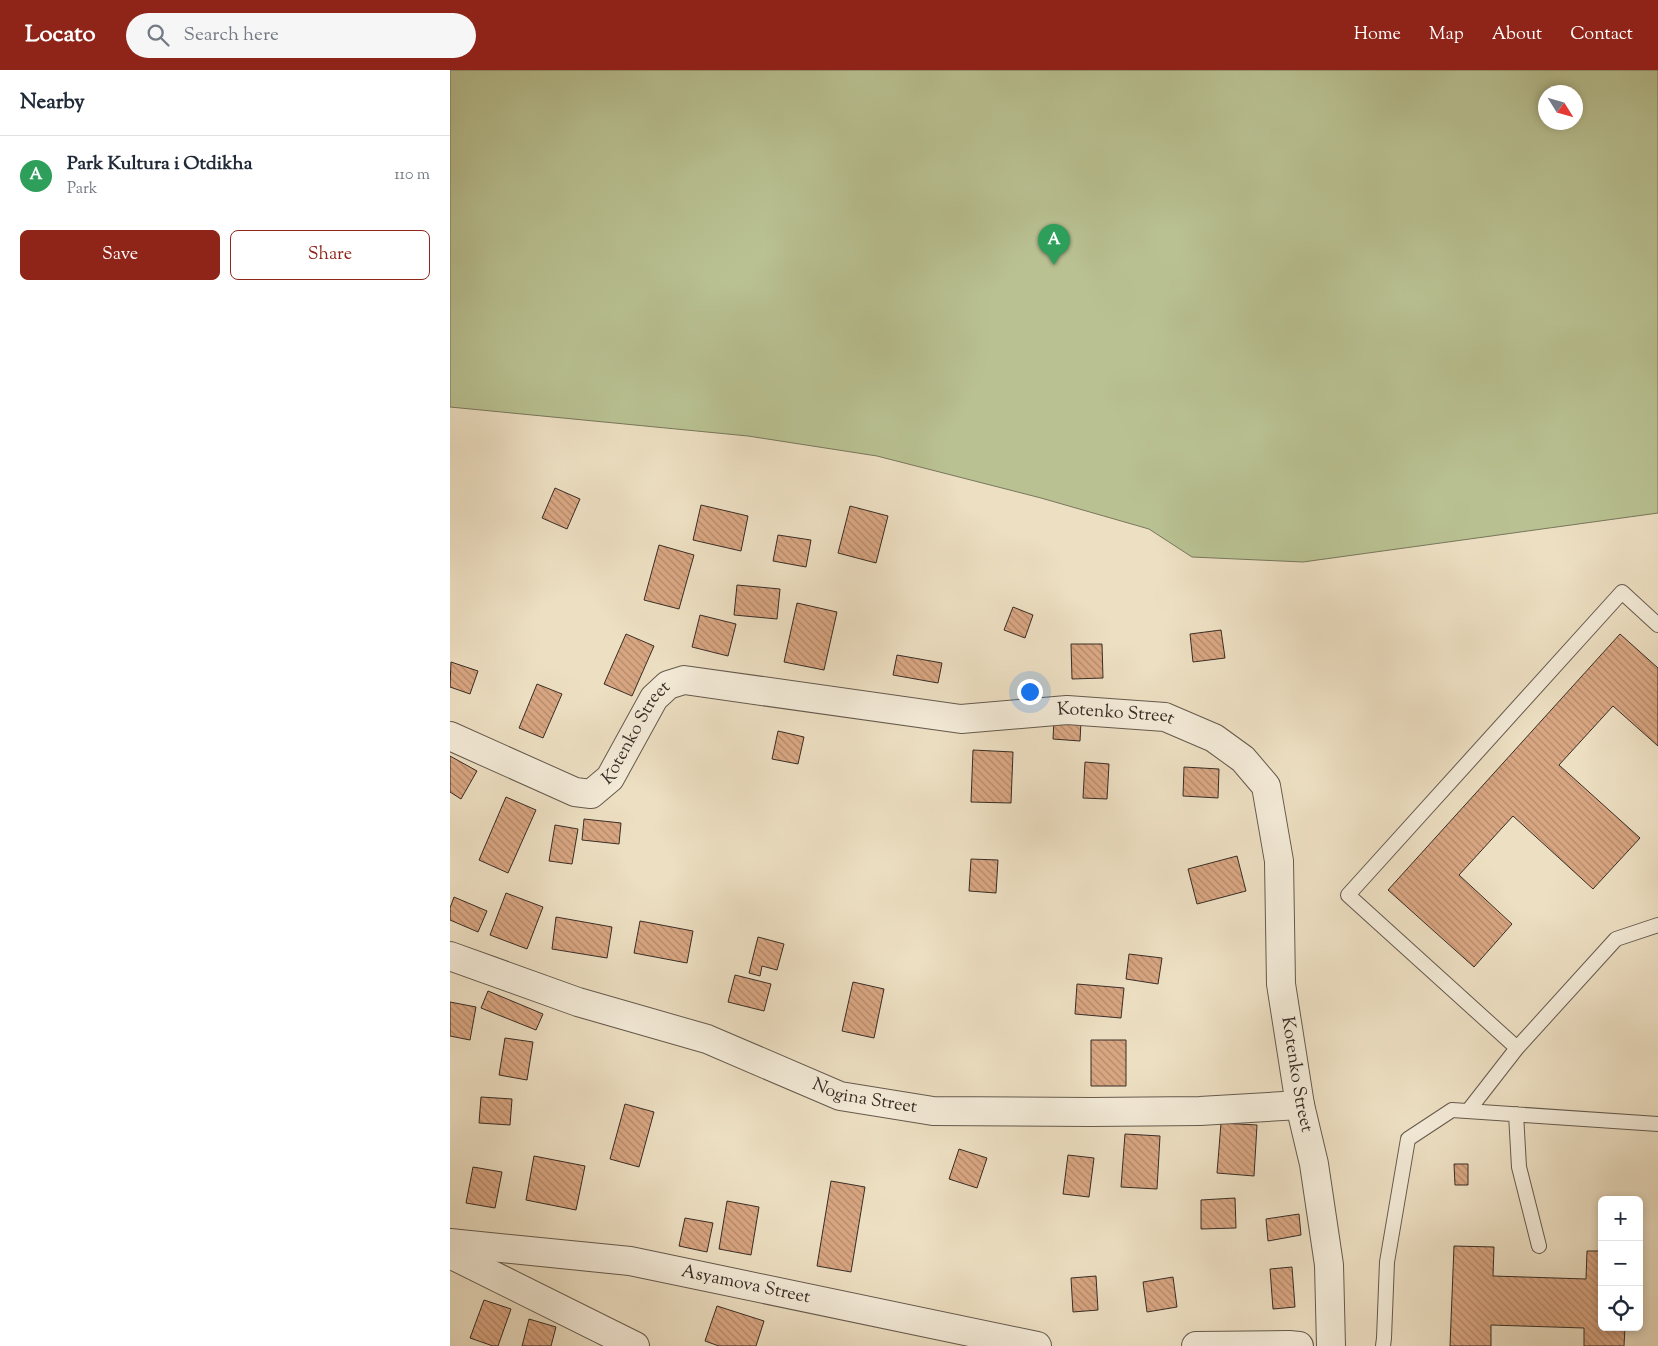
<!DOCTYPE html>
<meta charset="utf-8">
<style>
:root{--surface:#fff;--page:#f6f6f7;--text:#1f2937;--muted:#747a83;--line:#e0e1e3;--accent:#8f2418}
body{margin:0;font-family:"Sorts Mill Goudy",serif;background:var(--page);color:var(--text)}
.controls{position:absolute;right:15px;bottom:15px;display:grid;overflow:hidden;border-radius:8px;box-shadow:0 2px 8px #0003}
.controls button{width:45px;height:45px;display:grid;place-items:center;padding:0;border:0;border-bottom:1px solid var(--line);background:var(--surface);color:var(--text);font:25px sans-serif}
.compass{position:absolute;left:1088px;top:15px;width:45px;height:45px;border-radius:50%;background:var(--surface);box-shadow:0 2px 8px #0003;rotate:127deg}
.you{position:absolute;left:579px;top:621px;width:18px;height:18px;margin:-12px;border:4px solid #fff;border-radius:50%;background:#1a73e8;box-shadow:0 0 0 8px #1a73e833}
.badge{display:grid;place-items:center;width:32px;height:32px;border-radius:50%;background:var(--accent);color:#fff;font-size:16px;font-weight:700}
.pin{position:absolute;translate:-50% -41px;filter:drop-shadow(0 1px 2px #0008)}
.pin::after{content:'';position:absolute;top:26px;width:18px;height:15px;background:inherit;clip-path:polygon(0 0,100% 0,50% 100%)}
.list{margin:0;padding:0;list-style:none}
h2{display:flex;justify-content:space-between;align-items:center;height:65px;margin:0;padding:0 20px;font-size:21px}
h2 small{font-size:16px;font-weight:400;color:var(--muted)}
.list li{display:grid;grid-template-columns:32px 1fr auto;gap:15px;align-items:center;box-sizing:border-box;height:80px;padding:0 20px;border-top:1px solid var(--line)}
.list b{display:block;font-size:19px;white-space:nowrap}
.list p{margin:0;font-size:16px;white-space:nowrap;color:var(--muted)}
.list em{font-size:16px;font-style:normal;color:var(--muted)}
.actions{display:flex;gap:10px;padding:15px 20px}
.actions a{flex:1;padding:11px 0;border:1px solid var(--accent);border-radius:8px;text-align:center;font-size:18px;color:var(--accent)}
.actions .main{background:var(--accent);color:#fff}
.icon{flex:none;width:28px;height:28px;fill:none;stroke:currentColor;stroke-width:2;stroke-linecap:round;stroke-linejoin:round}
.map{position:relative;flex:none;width:1208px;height:1276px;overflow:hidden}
header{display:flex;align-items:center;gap:30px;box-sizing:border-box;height:70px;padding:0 25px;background:var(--accent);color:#fff}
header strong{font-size:24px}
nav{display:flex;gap:28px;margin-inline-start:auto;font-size:18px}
.search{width:350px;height:45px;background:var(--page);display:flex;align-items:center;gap:12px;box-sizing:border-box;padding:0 18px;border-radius:28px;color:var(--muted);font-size:19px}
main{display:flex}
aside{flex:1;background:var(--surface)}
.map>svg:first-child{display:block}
.green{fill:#b9c192;stroke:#78775c;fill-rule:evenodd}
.building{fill:url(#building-back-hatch);stroke:#382d26}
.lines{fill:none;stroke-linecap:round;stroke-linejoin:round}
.service-casing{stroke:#655a4d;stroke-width:16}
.minor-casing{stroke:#655a4d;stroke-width:30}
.service{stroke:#f3ead7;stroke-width:14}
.minor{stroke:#f3ead7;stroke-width:28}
.labels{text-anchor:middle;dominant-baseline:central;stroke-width:4;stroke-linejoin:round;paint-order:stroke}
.street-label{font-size:18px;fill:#382d26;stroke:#f3ead7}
</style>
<header>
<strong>Locato</strong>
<div class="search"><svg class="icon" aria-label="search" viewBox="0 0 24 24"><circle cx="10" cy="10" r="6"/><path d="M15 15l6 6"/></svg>Search here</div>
<nav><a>Home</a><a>Map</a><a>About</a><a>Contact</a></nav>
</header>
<main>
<aside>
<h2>Nearby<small></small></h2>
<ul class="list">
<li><span class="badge" style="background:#2e9e5b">A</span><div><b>Park Kultura i Otdikha</b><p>Park</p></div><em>110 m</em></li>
</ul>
<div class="actions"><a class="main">Save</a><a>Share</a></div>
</aside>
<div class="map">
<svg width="1208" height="1276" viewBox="0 0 1208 1276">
<defs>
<pattern id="building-back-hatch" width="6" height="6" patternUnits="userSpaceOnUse" patternTransform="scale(1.25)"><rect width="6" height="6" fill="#d9a682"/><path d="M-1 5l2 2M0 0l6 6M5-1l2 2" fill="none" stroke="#b1886a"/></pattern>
</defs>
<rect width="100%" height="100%" fill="#eddfc2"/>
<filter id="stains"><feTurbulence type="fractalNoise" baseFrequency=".004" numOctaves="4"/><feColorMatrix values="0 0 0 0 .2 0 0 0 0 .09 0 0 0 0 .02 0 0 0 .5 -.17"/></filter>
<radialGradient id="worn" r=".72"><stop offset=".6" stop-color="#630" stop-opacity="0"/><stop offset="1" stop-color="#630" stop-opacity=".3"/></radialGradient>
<!-- green -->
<path class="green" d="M0,0H1208V443L853,492L742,487L699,459L591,428L427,386L298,366L0,337ZM1096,22H1126V52H1096Z"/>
<!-- building -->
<path class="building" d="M105,418L130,429L117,459L92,448Z
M251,435L298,446L291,481L243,470Z
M400,436L438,446L426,493L388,483Z
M328,465L361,470L356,497L323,491Z
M209,475L244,485L229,539L194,530Z
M287,515L330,519L327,549L284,545Z
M347,533L387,542L374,600L334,592Z
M563,537L583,545L575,568L554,560Z
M250,545L286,554L278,586L242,577Z
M771,560L775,588L743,592L740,564Z
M176,564L204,576L182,626L154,614Z
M1170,564L1208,598V676L1163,636L1109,695L1190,768L1143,819L1063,746L1009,805L1062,854L1024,897L938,820Z
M621,574H652L653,608L622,609Z
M447,585L492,593L488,613L443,605Z
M1,592L28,601L20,624L0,617Z
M87,614L112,624L93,668L69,658Z
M604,650L631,651L630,671L603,669Z
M328,661L354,667L348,694L322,689Z
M523,680L563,682L561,733L521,732Z
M0,686L27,701L11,729L0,722Z
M635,692L659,694L657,729L633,728Z
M734,697L769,699L768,728L733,726Z
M56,727L86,740L58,803L29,790Z
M134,749L171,753L169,774L132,770Z
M105,755L128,759L122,794L99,791Z
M787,786L796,821L747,834L738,799Z
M521,789L548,790L546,823L519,821Z
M56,823L93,837L77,879L40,865Z
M4,827L37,841L28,862L0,850V838Z
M106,847L162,857L157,888L102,879Z
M190,851L243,861L237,893L184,883Z
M308,867L334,874L327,900L312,896L310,906L299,903Z
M679,884L712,888L708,914L676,909Z
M285,905L321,914L314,941L278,932Z
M403,912L434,919L424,968L392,961Z
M627,914L674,918L671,948L625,944Z
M38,921L93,944L86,960L31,938Z
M0,932L26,937L20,970L0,966Z
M55,968L83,972L77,1010L49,1005Z
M641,970H676V1016H641Z
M31,1027L62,1029L60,1055L29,1053Z
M175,1034L204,1042L189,1097L160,1089Z
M771,1053L807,1055L804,1106L767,1103Z
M675,1064L710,1066L707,1119L671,1117Z
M509,1079L537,1088L527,1118L499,1109Z
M618,1085L644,1088L639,1127L613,1124Z
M84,1086L135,1096L126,1140L76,1130Z
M1004,1094H1018V1115H1005Z
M23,1097L52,1102L45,1138L16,1133Z
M381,1111L415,1117L401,1202L367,1196Z
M785,1128L786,1158L751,1159V1130Z
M277,1131L309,1137L301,1185L269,1179Z
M849,1144L851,1165L818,1171L816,1149Z
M235,1148L263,1153L257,1182L229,1176Z
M1004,1176L1044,1177L1043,1206L1136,1209L1137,1181H1152V1257H1175L1174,1276H1134V1258L1041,1255V1276H1000Z
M842,1197L845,1237L823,1239L820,1199Z
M646,1206L648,1240L623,1242L621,1208Z
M723,1207L727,1237L697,1242L693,1212Z
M34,1230L61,1239L48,1276H43L20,1268Z
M267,1236L314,1251L306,1276H269L255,1271Z
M79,1249L106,1257L101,1276H72Z"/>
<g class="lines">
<!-- service casing -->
<g class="service-casing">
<path id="service" d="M1067,978L1166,869L1208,855
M1018,1041L1067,978L898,825L1172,522L1208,555
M1066,1044L1069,1097L1089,1176
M933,1276L934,1268L937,1192L958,1069L1002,1040L1208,1054"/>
</g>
<!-- minor casing -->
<g class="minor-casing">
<g id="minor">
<path id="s1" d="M0,666L125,722L141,724L160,708L204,628L218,615L234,610L511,649L617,640L715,647L764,668L793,689L816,716L829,791L831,914L850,1035L864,1094L879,1195L881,1276"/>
<path id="s2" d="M0,886L128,932L257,969L390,1026L483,1041L641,1042L750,1041L850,1035"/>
<path id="s3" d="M0,1173L180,1191L587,1276"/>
<path d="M0,1184L185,1276"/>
<path d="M746,1276L839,1275L849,1276"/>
</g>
</g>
<!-- service -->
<use href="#service" class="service"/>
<!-- minor -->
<use href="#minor" class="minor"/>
</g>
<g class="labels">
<!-- street labels -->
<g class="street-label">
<text stroke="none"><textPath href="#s1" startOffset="740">Kotenko Street</textPath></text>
<text stroke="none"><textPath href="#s1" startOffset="230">Kotenko Street</textPath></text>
<text stroke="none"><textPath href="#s1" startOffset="1205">Kotenko Street</textPath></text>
<text stroke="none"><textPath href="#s2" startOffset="439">Nogina Street</textPath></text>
<text stroke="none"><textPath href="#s3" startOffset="299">Asyamova Street</textPath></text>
</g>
</g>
<rect width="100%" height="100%" filter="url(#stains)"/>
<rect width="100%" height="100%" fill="url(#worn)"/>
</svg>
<div class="controls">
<button>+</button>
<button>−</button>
<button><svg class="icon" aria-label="locate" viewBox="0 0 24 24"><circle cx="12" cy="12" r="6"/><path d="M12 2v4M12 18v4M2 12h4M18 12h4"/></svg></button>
</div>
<svg class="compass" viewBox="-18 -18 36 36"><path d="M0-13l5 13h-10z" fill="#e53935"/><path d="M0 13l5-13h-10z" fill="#747a83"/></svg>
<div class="you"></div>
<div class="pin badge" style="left:604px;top:195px;background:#2e9e5b">A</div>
</div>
</main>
